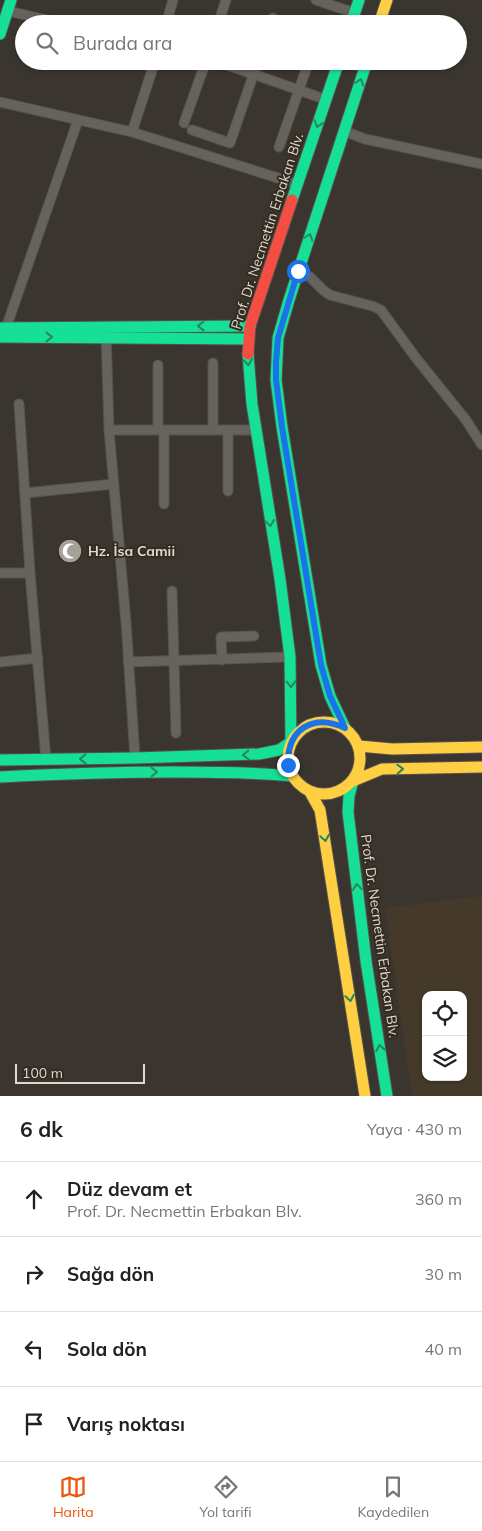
<!DOCTYPE html>
<html lang="tr">
<meta charset="utf-8">
<style>
:root{--surface:#fff;--page:#f6f6f6;--text:#222;--muted:#767676;--line:#e0e0e0;--accent:#ea580c}
body{margin:0;font-family:Mulish,sans-serif;background:var(--page);color:var(--text)}
.controls{position:absolute;right:15px;bottom:15px;display:grid;overflow:hidden;border-radius:10px;box-shadow:0 1px 4px #0004}
.controls button{width:45px;height:45px;display:grid;place-items:center;padding:0;border:0;border-bottom:1px solid var(--line);background:var(--surface);color:var(--text);font:25px sans-serif}
.scale{position:absolute;left:15px;bottom:12px;width:130px;box-sizing:border-box;padding-left:5px;border:2px solid #dfd9d2;border-top:0;font-size:14px;line-height:18px;white-space:nowrap;color:#dfd9d2;-webkit-text-stroke:4px #342c20;paint-order:stroke}
.stop{position:absolute;width:15px;height:15px;margin:-11px;border:4px solid #1a73e8;border-radius:50%;background:#fff}
.stop.end{background:#1a73e8;border-color:#fff;box-shadow:0 1px 5px #0008}
.list{margin:0;padding:0;list-style:none}
h2{display:flex;justify-content:space-between;align-items:center;height:65px;margin:0;padding:0 20px;font-size:21px}
h2 small{font-size:16px;font-weight:400;color:var(--muted)}
.list li{display:grid;grid-template-columns:32px 1fr auto;gap:15px;align-items:center;box-sizing:border-box;height:75px;padding:0 20px;border-top:1px solid var(--line)}
.list b{display:block;font-size:19px;white-space:nowrap}
.list p{margin:0;font-size:16px;white-space:nowrap;color:var(--muted)}
.list em{font-size:16px;font-style:normal;color:var(--muted)}
.icon{flex:none;width:28px;height:28px;fill:none;stroke:currentColor;stroke-width:2;stroke-linecap:round;stroke-linejoin:round}
.map{position:relative;flex:none;width:482px;height:1096px;overflow:hidden}
.search{position:absolute;background:var(--surface);box-shadow:0 1px 4px #0004;left:15px;right:15px;top:15px;height:55px;display:flex;align-items:center;gap:12px;box-sizing:border-box;padding:0 18px;border-radius:28px;color:var(--muted);font-size:19px}
.sheet{height:365px;background:var(--surface)}
nav{display:flex;justify-content:space-around;align-items:center;box-sizing:border-box;height:70px;border-top:1px solid var(--line);background:var(--surface);font-size:14px;color:var(--muted)}
nav a{display:grid;justify-items:center;gap:2px}
nav .on{color:var(--accent)}
.map>svg:first-child{display:block}
.built{fill:#453a2a;fill-rule:evenodd}
.lines{fill:none;stroke-linecap:round;stroke-linejoin:round}
.street-casing{stroke:#56524c;stroke-width:11}
.fast-casing{stroke:#56524c;stroke-width:13}
.slow-casing{stroke:#56524c;stroke-width:13}
.jam-casing{stroke:#56524c;stroke-width:13}
.street{stroke:#66625d;stroke-width:9}
.fast{stroke:#16e098;stroke-width:11}
.slow{stroke:#ffcf43;stroke-width:11}
.jam{stroke:#f24e42;stroke-width:11}
.oneway{stroke:#25865c}
.route{stroke:#1a73e8;stroke-width:6}
.labels{text-anchor:middle;dominant-baseline:central;stroke-width:4;stroke-linejoin:round;paint-order:stroke}
.street-label{font-size:14px;fill:#dfd9d2;stroke:#342c20}
.poi-label{font-size:14px;font-weight:bold;fill:#dfd9d2;stroke:#342c20;text-anchor:start}
</style>
<div class="map">
<svg width="482" height="1096" viewBox="0 0 482 1096">
<rect width="100%" height="100%" fill="#3a352f"/>
<!-- built -->
<path class="built" d="M482,896V1096H412L385,908ZM426,995H463V1077H426Z"/>
<g class="lines">
<!-- street casing -->
<g class="street-casing">
<path id="street" d="M316,0L355,13
M8,11L65,24
M166,24L173,0
M218,24L226,0
M271,24L273,18
M216,61L327,100
M0,102L132,132L297,184
M184,123L206,61
M192,130L230,143L258,61
M344,131L365,139L482,164
M132,132L155,61
M279,147L309,61
M298,271L310,277L323,290L330,295L372,306L381,310L416,358L466,420L482,445
M6,328L78,120
M106,332L109,430L126,622L135,758
M213,363V430
M158,365V430
M19,404L30,573L46,760
M109,430H256
M228,430V491
M25,493L114,484
M164,504V430
M0,573H30
M172,591L176,733
M222,660L221,637L254,636
M0,662L38,658
M128,662L290,657"/>
</g>
<!-- fast casing -->
<g class="fast-casing">
<path id="fast" d="M351,24L359,0
M0,34L11,0
M292,200L339,61
M0,328L250,326
M0,337L248,339
M248,354L252,404L280,579L290,657L291,742
M345,728L330,696L321,665L282,427L276,380L278,338L289,300L367,61
M0,760L135,758L259,754L279,750L291,742
M0,777C58,774 115,772 173,772C213,772 252,772 292,776
M353,781L349,796L348,812L366,961L387,1096"/>
</g>
<!-- slow casing -->
<g class="slow-casing">
<path id="slow" d="M379,24L387,0
M288 758a36 36 0 1 1 72 0a36 36 0 1 1-72 0Z
M359,746L392,749L482,747
M353,781L382,769L482,767
M310,792L320,810L365,1096"/>
</g>
<!-- jam casing -->
<g class="jam-casing">
<path id="jam" d="M248,354L250,326L292,200"/>
</g>
<!-- street -->
<use href="#street" class="street"/>
<!-- fast -->
<use href="#fast" class="fast"/>
<!-- slow -->
<use href="#slow" class="slow"/>
<!-- jam -->
<use href="#jam" class="jam"/>
</g>
<!-- one-way arrows -->
<defs><path id="oneway-chevron" d="M-2-3.5L2.5 0L-2 3.5" fill="none" stroke-width="1.6" stroke-linecap="round" stroke-linejoin="round" transform="scale(1.25)"/></defs>
<g class="oneway">
<use href="#oneway-chevron" transform="translate(360 82) rotate(-72)"/>
<use href="#oneway-chevron" transform="translate(318 124) rotate(109)"/>
<use href="#oneway-chevron" transform="translate(309 237) rotate(-72)"/>
<use href="#oneway-chevron" transform="translate(201 326) rotate(180)"/>
<use href="#oneway-chevron" transform="translate(49 337)"/>
<use href="#oneway-chevron" transform="translate(248 362) rotate(84)"/>
<use href="#oneway-chevron" transform="translate(270 523) rotate(82)"/>
<use href="#oneway-chevron" transform="translate(291 684) rotate(89)"/>
<use href="#oneway-chevron" transform="translate(246 755) rotate(178)"/>
<use href="#oneway-chevron" transform="translate(83 759) rotate(179)"/>
<use href="#oneway-chevron" transform="translate(400 769) rotate(-2)"/>
<use href="#oneway-chevron" transform="translate(154 772) rotate(-1)"/>
<use href="#oneway-chevron" transform="translate(325 838) rotate(80)"/>
<use href="#oneway-chevron" transform="translate(357 887) rotate(-97)"/>
<use href="#oneway-chevron" transform="translate(350 998) rotate(81)"/>
<use href="#oneway-chevron" transform="translate(380 1048) rotate(-99)"/>
</g>
<g class="lines">
<!-- route -->
<path class="route" d="M288,765C287,729 313,713 345,728L330,696L321,665L282,427L276,380V362L278,338L298,271"/>
</g>
<!-- icons -->
<defs>
<g id="mosque-disc" transform="scale(1.25)"><circle r="9.5" fill="#a5a099" stroke="#342c20"/><path d="M3.5-4.9A6 6 0 1 0 3.5 4.9A5 5 0 1 1 3.5-4.9Z" fill="#fff"/></g>
</defs>
<g fill-rule="evenodd">
<use href="#mosque-disc" x="70" y="551"/>
</g>
<g class="labels">
<!-- street labels -->
<g class="street-label">
<text transform="translate(267 231) rotate(-72)">Prof. Dr. Necmettin Erbakan Blv.</text>
<text transform="translate(380 936) rotate(82)">Prof. Dr. Necmettin Erbakan Blv.</text>
</g>
<!-- poi labels -->
<g class="poi-label">
<text x="88" y="551">Hz. İsa Camii</text>
</g>
</g>
</svg>
<div class="controls">
<button><svg class="icon" aria-label="locate" viewBox="0 0 24 24"><circle cx="12" cy="12" r="6"/><path d="M12 2v4M12 18v4M2 12h4M18 12h4"/></svg></button>
<button><svg class="icon" aria-label="layers" viewBox="0 0 24 24"><path d="M12 4l9 5-9 5-9-5zM3 14l9 5 9-5"/></svg></button>
</div>
<div class="scale">100 m</div>
<div class="stop" style="left:298px;top:271px"></div>
<div class="stop end" style="left:288px;top:765px"></div>
<div class="search"><svg class="icon" aria-label="search" viewBox="0 0 24 24"><circle cx="10" cy="10" r="6"/><path d="M15 15l6 6"/></svg>Burada ara</div>
</div>
<section class="sheet">
<h2>6 dk<small>Yaya · 430 m</small></h2>
<ul class="list">
<li><svg class="icon" aria-label="ahead" viewBox="0 0 24 24"><path d="M12 20V5M6 11l6-6 6 6"/></svg><div><b>Düz devam et</b><p>Prof. Dr. Necmettin Erbakan Blv.</p></div><em>360 m</em></li>
<li><svg class="icon" aria-label="right" viewBox="0 0 24 24"><path d="M7 20v-9h11M14 6l5 5-5 5"/></svg><div><b>Sağa dön</b></div><em>30 m</em></li>
<li><svg class="icon" aria-label="left" viewBox="0 0 24 24"><path d="M17 20v-9H6M10 6l-5 5 5 5"/></svg><div><b>Sola dön</b></div><em>40 m</em></li>
<li><svg class="icon" aria-label="arrive" viewBox="0 0 24 24"><path d="M6 21V4h12l-3 4 3 4H6"/></svg><div><b>Varış noktası</b></div></li>
</ul>
</section>
<nav>
<a class="on"><svg class="icon" aria-label="map" viewBox="0 0 24 24"><path d="M3 6l6-2 6 2 6-2v14l-6 2-6-2-6 2zM9 4v14M15 6v14"/></svg>Harita</a>
<a><svg class="icon" aria-label="directions" viewBox="0 0 24 24"><path d="M12 3l9 9-9 9-9-9zM9 14v-3h6M13 9l2 2-2 2"/></svg>Yol tarifi</a>
<a><svg class="icon" aria-label="saved" viewBox="0 0 24 24"><path d="M7 4h10v16l-5-4-5 4z"/></svg>Kaydedilen</a>
</nav>
